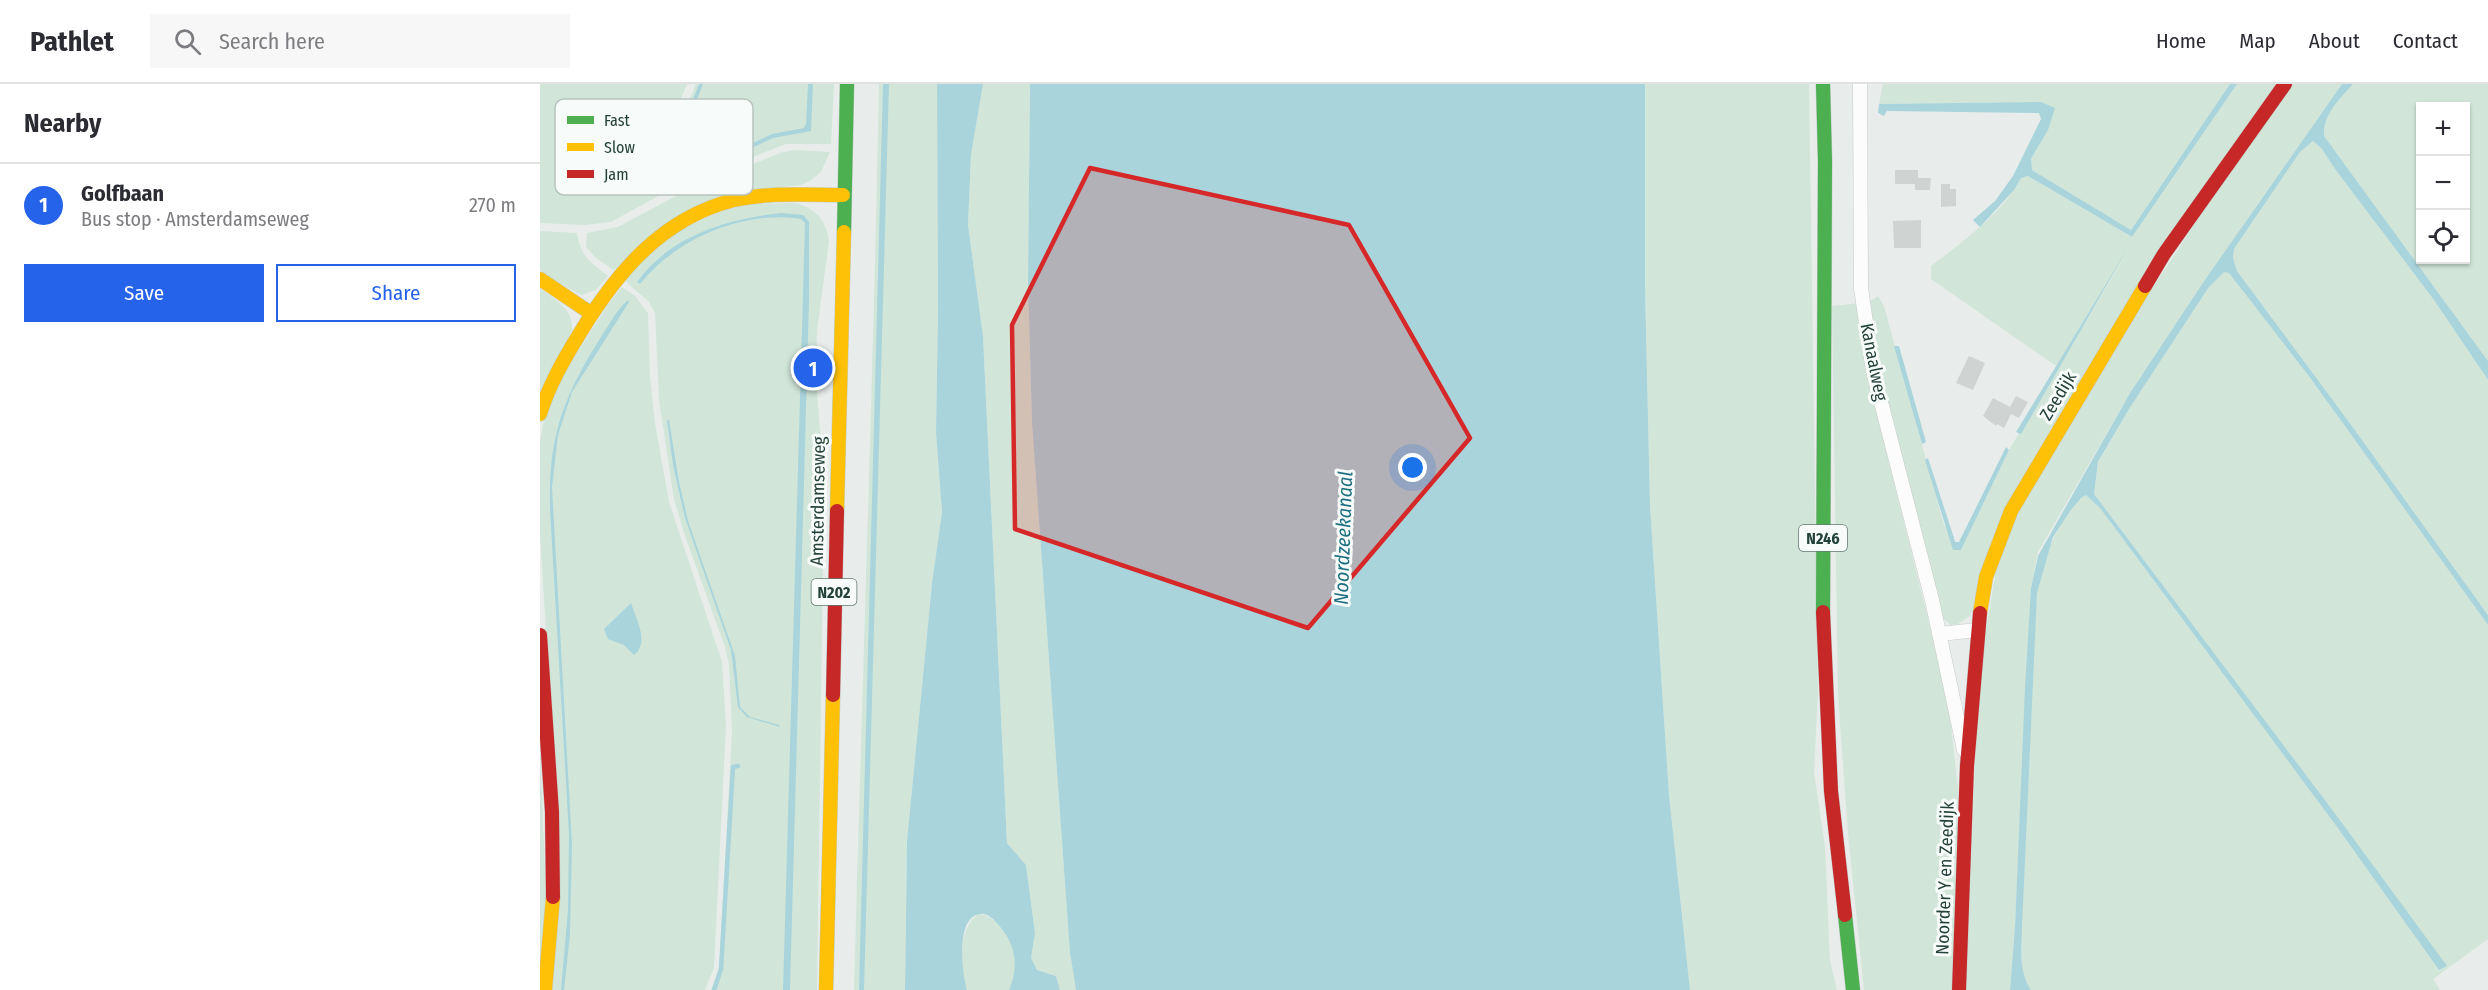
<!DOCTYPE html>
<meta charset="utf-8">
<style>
:root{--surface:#fff;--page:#f7f7f7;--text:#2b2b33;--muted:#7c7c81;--line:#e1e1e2;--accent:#2563eb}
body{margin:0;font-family:"Fira Sans Condensed",sans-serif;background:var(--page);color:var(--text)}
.controls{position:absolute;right:18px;top:18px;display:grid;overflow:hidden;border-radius:0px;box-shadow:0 2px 4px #0004}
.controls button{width:54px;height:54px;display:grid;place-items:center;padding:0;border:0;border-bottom:2px solid var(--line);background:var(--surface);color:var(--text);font:30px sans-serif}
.you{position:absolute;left:873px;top:384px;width:21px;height:21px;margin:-15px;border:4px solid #fff;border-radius:50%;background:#1a73e8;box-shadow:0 0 0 9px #1a73e833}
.badge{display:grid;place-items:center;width:39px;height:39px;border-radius:50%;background:var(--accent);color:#fff;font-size:20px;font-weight:700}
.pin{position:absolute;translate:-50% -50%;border:3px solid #fff;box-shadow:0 2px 6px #0006}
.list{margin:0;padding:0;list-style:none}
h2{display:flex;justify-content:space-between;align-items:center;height:78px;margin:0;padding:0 24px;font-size:26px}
h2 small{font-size:20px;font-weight:400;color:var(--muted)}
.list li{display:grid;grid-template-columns:39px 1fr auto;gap:18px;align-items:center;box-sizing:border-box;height:84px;padding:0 24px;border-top:2px solid var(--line)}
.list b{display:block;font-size:22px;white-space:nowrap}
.list p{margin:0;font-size:20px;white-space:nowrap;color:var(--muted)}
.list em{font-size:20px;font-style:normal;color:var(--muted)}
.actions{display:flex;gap:12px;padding:18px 24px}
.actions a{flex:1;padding:14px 0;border:2px solid var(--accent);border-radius:0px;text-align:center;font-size:21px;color:var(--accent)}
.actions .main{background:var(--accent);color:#fff}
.icon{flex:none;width:33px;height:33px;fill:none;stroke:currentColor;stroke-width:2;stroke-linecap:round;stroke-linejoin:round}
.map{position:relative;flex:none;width:1948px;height:906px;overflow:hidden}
header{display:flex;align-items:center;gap:36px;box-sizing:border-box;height:84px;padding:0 30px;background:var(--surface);border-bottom:2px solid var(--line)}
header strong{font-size:28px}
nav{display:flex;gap:33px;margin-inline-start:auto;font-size:21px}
.search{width:420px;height:54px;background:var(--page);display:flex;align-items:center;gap:15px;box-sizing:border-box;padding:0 21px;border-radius:0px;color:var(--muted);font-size:22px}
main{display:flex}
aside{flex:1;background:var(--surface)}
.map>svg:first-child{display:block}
.green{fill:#d1e6d8;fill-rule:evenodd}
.water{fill:#a9d4db}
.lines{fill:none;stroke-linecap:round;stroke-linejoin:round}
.stream{stroke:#a9d4db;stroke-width:4.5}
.building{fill:#cfd4d2}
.street-casing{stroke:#c5cac8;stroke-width:15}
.fast-casing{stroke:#c3cbc8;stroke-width:15}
.slow-casing{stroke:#c3cbc8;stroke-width:15}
.jam-casing{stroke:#c3cbc8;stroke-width:15}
.street{stroke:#fcfcfc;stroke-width:14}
.fast{stroke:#4caf50;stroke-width:14}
.slow{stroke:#ffc107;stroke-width:14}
.jam{stroke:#c62828;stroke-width:14}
.marked{fill:#d62828;fill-opacity:0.2;stroke:#d62828;stroke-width:4.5;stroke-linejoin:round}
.labels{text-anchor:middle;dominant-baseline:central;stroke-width:6;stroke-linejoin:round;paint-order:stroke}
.shield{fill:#f7fbf9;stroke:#637a73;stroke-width:1.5}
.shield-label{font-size:16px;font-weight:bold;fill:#24423a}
.street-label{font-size:18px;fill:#24423a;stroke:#f7fbf9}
.water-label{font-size:20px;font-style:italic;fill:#1c6f80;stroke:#f7fbf9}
.key{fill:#f7fbf9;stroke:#b8c4c0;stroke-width:1.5}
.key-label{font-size:16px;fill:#24423a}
</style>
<header>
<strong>Pathlet</strong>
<div class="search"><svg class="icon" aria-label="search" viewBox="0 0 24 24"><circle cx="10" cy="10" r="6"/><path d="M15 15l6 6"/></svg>Search here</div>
<nav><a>Home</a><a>Map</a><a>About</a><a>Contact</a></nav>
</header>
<main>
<aside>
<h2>Nearby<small></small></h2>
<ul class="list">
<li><span class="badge">1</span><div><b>Golfbaan</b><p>Bus stop · Amsterdamseweg</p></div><em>270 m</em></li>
</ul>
<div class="actions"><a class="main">Save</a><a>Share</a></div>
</aside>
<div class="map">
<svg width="1948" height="906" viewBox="0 0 1948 906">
<rect width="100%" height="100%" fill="#e8edeb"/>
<!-- green -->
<path class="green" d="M0,0H147L120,64L119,75L130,103L129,106L71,138L44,141L0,139Z
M156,0H294L291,60H246L139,101L130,85L127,72Z
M339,0H397L398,226L396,349L402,428L392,499L367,757L365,906H314C322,604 333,302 339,0Z
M443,0H490L488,199L492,339L530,869L536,906H520L516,892L497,886L490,874L495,849L486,781L467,759L443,252L428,141L431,71Z
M1105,0H1269L1278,607L1274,689L1285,762L1290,877L1297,906H1150L1129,711L1110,422L1105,202Z
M1343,0H1690L1591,146L1492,86L1491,75L1508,46L1501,18L1339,20Z
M1697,0H1737L1492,376L1430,532L1418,540L1411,541L1402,534L1336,267L1330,217L1338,212L1344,222L1404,441L1421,466L1469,366L1589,165L1516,282L1391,195V182C1424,157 1461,130 1481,94L1488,92L1592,153Z
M1751,0H1802L1662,200L1590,309L1498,468L1491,504L1475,842L1470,906H1426L1437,631L1446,547L1457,481L1472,439L1584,247L1709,58Z
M1813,0H1948V277L1784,52C1783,30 1799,16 1813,0ZM1880,22H1926V176H1880Z
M1773,57L1782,65L1795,85L1894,216L1948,296V531L1809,338L1697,187L1693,174L1694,165L1760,68Z
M256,66L290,68L281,88L270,97L261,101L202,108L73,186L56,174L46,163L47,149L78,143L145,107L243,68Z
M255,119C276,124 286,136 289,157L277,247L276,293L284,404L277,906H171L179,884L192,647L189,581L185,563L144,449L134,415L119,316L115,229L109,218L84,196C111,158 156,134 200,122C217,118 238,120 255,119Z
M0,147L37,149C41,173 49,177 68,192L56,206L41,211L8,193L0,185Z
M1684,188L1689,189L1771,295L1948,541V855L1893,895L1900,906H1491L1486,900L1482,886C1481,803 1486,721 1490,639C1492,597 1490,552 1496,511C1500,485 1521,422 1546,411L1560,424L1797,743L1899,886L1906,882L1794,728L1554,410L1558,379L1589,325L1669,203Z
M82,203L95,212L108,229L110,293L115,339L129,418L182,578L186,641L174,884L165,906H11L18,738L0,451V357L3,340L18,299L67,222Z
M0,205C16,216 34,225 32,247L0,310Z
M1320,219L1322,254L1341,347L1400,583L1411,642L1418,703L1414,906H1324L1308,749L1298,612L1292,222Z
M0,660L6,813L0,894Z
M438,830C458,830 475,860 476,879C476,888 473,897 469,906H427C419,882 417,847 438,830Z"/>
<!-- water -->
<path class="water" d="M159,0H163L137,66L136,72L141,85L188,71L232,50L264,44L266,40L268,0H273L271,47L233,54L194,72L139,89L133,75V67Z
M343,0H349L324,906H319Z
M397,0H443L431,71L428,141L443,252L467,759L486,781L495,849L491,874L497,886L516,892L520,906H469C480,880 475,858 456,838C452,834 446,829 440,830C415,833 422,890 427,906H365L367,757L392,499L402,428L396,349L398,226Z
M490,0H1105V202L1110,422L1129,711L1150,906H536L530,869L492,339L488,199Z
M1690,0H1697L1592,153L1488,92L1481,94L1474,106L1440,143L1433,136L1455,117L1473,92L1501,35L1499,29L1347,27L1344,32L1338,29L1339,20L1501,18L1515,24L1508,46L1491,75L1492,86L1591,146Z
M1802,0H1813C1799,16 1783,30 1784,52L1948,277V296L1894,216L1795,85L1782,65L1773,57L1760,68L1694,165L1693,174L1697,187L1809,338L1948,531V541L1771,295L1689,189L1684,188L1669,203L1589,325L1558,378L1554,410L1794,728L1907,882L1899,886L1797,743L1560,424L1546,411L1541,414L1530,427L1513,453L1497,509L1482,843C1482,864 1478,888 1491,906H1470L1475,842L1485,604L1491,504L1498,472L1590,309L1662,200Z
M241,129L263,131L269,138V216L250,906H243L265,139L261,135C202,126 136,155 100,200L97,198C130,152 187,135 241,129Z
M1588,164L1481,350L1476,348Z
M88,216L89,218L32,308L18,351L12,403L32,760L30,850L24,906H21L28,826L29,750L10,426C8,353 23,313 61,253C69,241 77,225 88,216Z
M1354,262H1359L1386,358L1382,360Z
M127,336H129L139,398L148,437L195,572L200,623L210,633L239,641L240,643L207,633L198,623L191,566L145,434L133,381Z
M1466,363L1469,366L1421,466H1413L1385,376L1388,374L1413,451L1415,458H1419Z
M91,519C96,535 110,559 94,571L84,561L68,555L64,545Z"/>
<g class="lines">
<!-- stream -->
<path class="stream" d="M174,906L181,885L193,683L198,682"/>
</g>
<!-- building -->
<path class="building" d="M1355,86H1378V94H1391L1390,106H1375V100H1355Z
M1401,100H1410V105H1416V122L1401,123Z
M1381,136V164H1354L1353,137Z
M1429,272L1445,279L1433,306L1416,299Z
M1476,312L1488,318L1479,334L1471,330L1464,344L1457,340L1456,342L1443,332L1453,314L1470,323Z"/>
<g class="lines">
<!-- street casing -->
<g class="street-casing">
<path id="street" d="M1320,0L1321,204L1333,287L1392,516L1424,666
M1400,550L1437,546"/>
</g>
<!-- fast casing -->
<g class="fast-casing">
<path id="fast" d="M1283,0L1285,77L1283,528
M304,148L307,0
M1305,831L1313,906"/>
</g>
<!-- slow casing -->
<g class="slow-casing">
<path id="slow" d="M0,195L52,230
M0,330C9,301 24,275 40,249C77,188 122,134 194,116C230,108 267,111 303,111
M297,427L304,148
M1440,529L1446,493L1471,427L1605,202
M5,906L13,813
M286,906L293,611"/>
</g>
<!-- jam casing -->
<g class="jam-casing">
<path id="jam" d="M1605,202L1624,170L1745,0
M1283,528L1291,707L1305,831
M0,551L12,728L13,813
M293,611L297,427
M1419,906L1427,682L1440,529"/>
</g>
<!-- street -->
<use href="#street" class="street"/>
<!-- fast -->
<use href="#fast" class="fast"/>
<!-- slow -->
<use href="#slow" class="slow"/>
<!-- jam -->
<use href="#jam" class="jam"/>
</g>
<!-- marked area -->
<path class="marked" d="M550,84L809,141L930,354L768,544L475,445L472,241Z"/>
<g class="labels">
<!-- shield labels -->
<g class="shield">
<rect x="1259" y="441" width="48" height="26" rx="4.5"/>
<rect x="271.5" y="495" width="45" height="26" rx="4.5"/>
</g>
<g class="shield-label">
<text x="1283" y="454">N246</text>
<text x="294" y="508">N202</text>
</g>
<!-- street labels -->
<g class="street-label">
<text transform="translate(1334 278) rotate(79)">Kanaalweg</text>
<text transform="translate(1518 312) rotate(-59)">Zeedijk</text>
<text transform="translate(278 417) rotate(-89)">Amsterdamseweg</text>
<text transform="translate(1405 794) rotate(-88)">Noorder Y en Zeedijk</text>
</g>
<!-- water labels -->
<g class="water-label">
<text transform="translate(803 454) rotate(-88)">Noordzeekanaal</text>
</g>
</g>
<!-- legend -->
<rect x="15" y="15" width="198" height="96" rx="9" class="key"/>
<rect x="27" y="32" width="27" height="8" fill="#4caf50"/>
<rect x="27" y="59" width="27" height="8" fill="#ffc107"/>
<rect x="27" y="86" width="27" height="8" fill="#c62828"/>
<g class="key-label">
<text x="64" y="42">Fast</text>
<text x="64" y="69">Slow</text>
<text x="64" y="96">Jam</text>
</g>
</svg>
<div class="controls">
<button>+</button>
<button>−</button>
<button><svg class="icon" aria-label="locate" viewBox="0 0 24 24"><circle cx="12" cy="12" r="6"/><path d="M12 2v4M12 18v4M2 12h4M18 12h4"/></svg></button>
</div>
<div class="you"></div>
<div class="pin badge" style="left:273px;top:284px">1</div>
</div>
</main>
